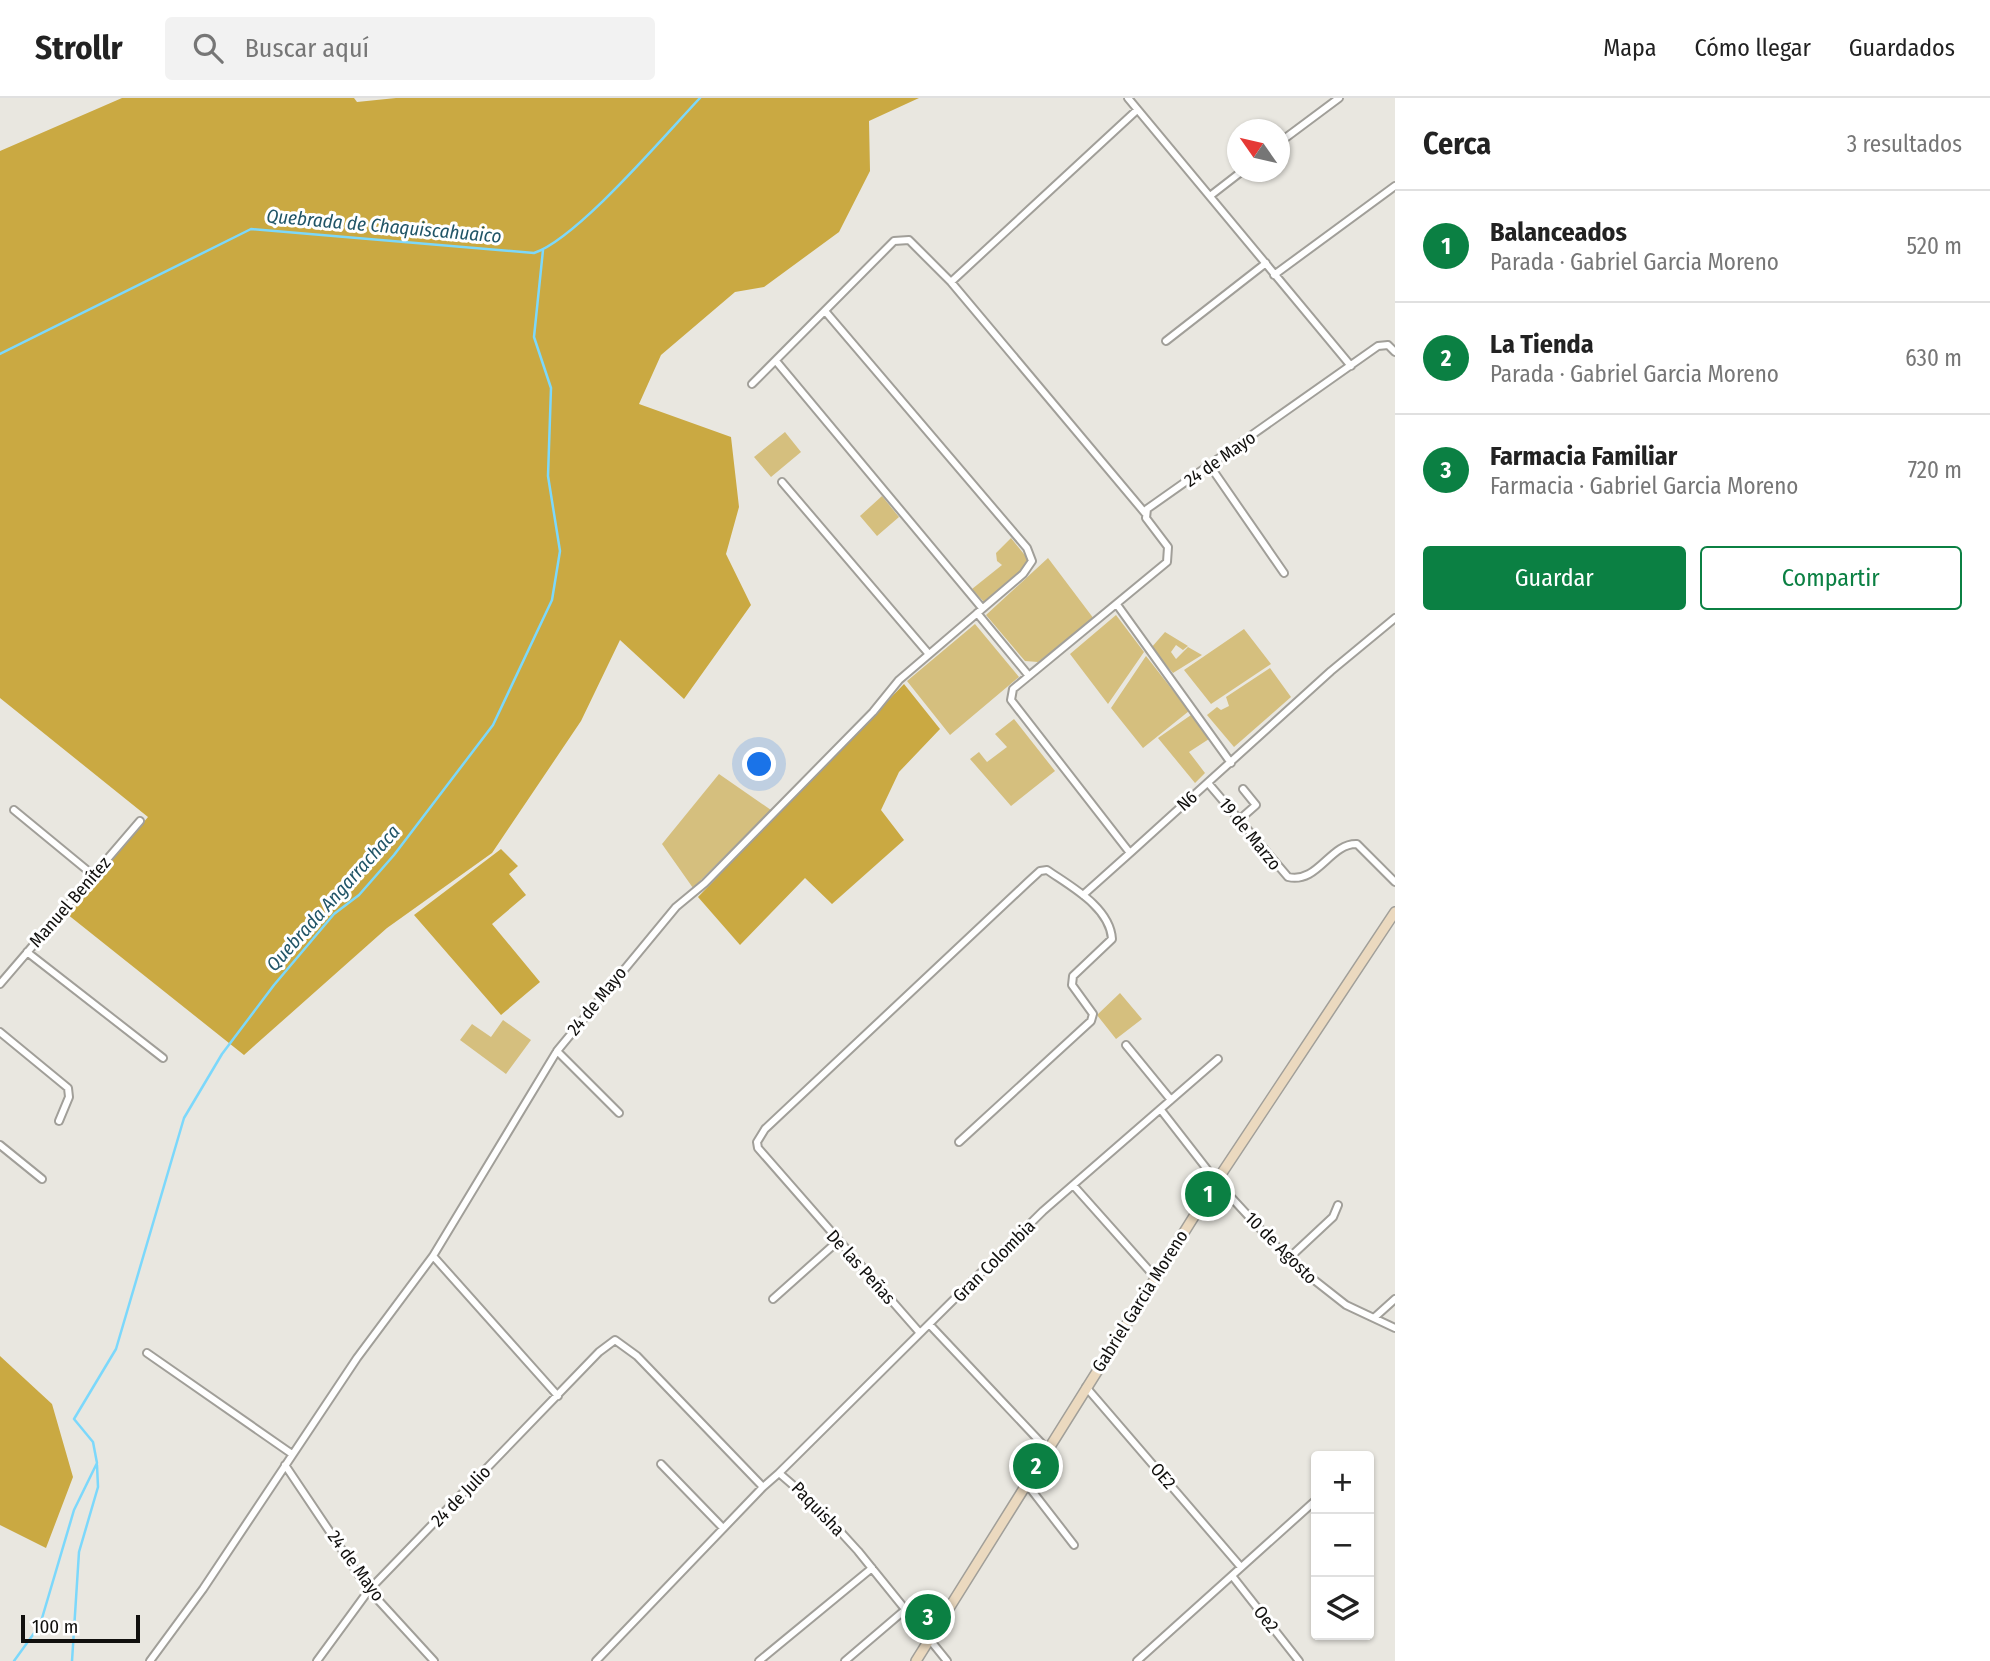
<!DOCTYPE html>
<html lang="es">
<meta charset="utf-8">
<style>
:root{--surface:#fff;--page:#f2f2f2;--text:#222;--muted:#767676;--line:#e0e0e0;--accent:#0b8043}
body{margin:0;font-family:"Fira Sans Condensed",sans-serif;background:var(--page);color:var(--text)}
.controls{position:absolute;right:21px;bottom:21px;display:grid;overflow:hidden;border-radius:7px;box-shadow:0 2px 5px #0004}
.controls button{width:63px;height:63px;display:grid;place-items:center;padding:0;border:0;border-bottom:2px solid var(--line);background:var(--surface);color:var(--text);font:35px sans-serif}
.compass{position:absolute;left:1227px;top:21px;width:63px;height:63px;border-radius:50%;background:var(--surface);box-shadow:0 2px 5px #0004;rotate:304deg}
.scale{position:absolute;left:21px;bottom:18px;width:119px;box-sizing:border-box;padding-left:7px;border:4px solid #11100e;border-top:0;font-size:19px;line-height:24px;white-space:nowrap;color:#11100e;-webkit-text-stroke:5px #fff;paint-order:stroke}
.you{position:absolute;left:760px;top:667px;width:24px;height:24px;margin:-18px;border:5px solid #fff;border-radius:50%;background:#1a73e8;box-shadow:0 0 0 10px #1a73e833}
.badge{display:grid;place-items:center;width:46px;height:46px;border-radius:50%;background:var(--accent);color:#fff;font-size:23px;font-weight:700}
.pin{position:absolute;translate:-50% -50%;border:4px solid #fff;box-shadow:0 2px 7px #0006}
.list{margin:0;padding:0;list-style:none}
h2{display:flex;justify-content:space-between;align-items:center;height:91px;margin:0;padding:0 28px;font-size:30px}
h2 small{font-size:23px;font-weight:400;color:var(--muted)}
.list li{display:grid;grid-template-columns:46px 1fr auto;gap:21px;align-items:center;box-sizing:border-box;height:112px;padding:0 28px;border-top:2px solid var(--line)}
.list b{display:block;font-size:26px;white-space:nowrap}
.list p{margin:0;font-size:23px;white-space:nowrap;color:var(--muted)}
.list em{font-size:23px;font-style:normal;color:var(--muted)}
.actions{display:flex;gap:14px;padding:21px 28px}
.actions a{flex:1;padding:16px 0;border:2px solid var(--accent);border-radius:7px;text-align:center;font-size:24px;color:var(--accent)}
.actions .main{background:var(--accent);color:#fff}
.icon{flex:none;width:38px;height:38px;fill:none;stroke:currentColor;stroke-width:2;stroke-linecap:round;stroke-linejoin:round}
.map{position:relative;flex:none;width:1395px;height:1563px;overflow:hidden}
header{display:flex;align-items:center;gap:42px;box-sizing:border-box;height:98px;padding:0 35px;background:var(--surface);border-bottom:2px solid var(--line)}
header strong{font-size:33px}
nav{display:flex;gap:38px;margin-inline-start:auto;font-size:24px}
.search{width:490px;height:63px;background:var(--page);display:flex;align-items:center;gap:18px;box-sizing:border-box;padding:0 24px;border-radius:7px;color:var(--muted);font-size:26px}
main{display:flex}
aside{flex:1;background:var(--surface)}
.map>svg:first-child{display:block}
.green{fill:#d5bf7e}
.forest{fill:#caa942}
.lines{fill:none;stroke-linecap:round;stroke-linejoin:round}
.stream{stroke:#7cd8fb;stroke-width:2.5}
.street-casing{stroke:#a19f99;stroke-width:10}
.secondary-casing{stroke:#a19f99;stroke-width:12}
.street{stroke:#fff;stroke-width:6}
.secondary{stroke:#ebd9bf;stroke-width:9}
.labels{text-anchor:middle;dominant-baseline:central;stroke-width:6;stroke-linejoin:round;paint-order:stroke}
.street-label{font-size:18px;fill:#11100e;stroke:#fff}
.water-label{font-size:19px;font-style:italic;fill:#215567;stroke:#fff}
</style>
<header>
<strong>Strollr</strong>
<div class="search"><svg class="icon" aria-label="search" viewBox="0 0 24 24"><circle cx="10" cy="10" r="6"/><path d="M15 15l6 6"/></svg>Buscar aquí</div>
<nav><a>Mapa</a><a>Cómo llegar</a><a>Guardados</a></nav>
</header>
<main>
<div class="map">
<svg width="1395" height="1563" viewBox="0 0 1395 1563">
<rect width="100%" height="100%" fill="#e9e7e0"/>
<!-- green -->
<path class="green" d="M785,334L801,354L771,379L754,359Z
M882,398L899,419L877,438L860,418Z
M1011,440L1028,461L1019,475L984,504L972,491L1002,467L997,463L996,455Z
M1048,460L1094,521L1038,564L1025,563L986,517Z
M1116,517L1144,554L1108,606L1070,556Z
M975,526L1019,579L950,637L907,583Z
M1244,531L1271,566L1211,606L1184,572Z
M1165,534L1188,548L1183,552L1176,547L1171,554L1176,561L1188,549L1202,557L1173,575L1151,550Z
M1146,558L1189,613L1143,650L1111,610Z
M1270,570L1291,599L1234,649L1207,617L1217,609L1221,612L1229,608L1226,599Z
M1191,617L1209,641L1189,654L1205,675L1195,685L1158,640Z
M1014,621L1055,673L1011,708L970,661L979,654L987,664L1007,649L995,636Z
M719,676L771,712L693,790L662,746Z
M1120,895L1142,921L1116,941L1097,917Z
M503,922L531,942L506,976L460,942L472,926L491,939Z"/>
<!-- forest -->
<path class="forest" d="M122,0H354L357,4L396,0H919L869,23L870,73L839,134L764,189L735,194L661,257L639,306L731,339L739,409L726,456L751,507L684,601L620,542L581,623L492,755L387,830L244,957L67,816L148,719L0,600V53Z
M904,586L940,631L899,674L881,712L904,742L832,806L805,780L740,847L698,799Z
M501,751L518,768L509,776L526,797L492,826L540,884L501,917L414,817Z
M0,1258L52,1306L73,1379L46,1450L0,1427Z"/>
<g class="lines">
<!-- stream -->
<path class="stream" d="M0,256L251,131L534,155C577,141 665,37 700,0
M14,1563L40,1527L74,1412L97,1365L93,1344L74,1321L116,1251L184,1020L222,956L274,887L334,816L359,797L394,757L493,627L552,502L560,453L548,378L551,290L534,239L543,152
M72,1563L79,1454L98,1389L97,1367"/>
<!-- street casing -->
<g class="street-casing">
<path id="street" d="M1128,0L1351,268
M1280,44L1339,0
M1210,98L1241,74
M1274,177L1395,88
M951,184L1137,12
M1166,243L1266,165
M1395,254L1388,247L1378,248L1147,411L1146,420L1168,449L1167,464L1013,591L1011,602L1130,755L1331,573L1395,520
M776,263L982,510
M752,286L894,143L909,142L951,184L1145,415
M1210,368L1284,475
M782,384L928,555
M1118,508L1231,665
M977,515L1029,578
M1208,685L1288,779C1318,786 1330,745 1357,746L1395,784
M14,712L93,777
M1239,722L1256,707L1243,691
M1083,797L1130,755
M27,854L163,960
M0,886L140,723
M0,934L68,990L69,999L59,1023
M1126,947L1171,1002
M557,953L619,1015
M1161,1012L1217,1084L1290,1163L1346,1207L1395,1230
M0,1047L42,1081
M1073,1087L1155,1179
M433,1158L558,1298
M1288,1161L1333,1119L1338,1107
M773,1201L838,1143
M1375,1219L1395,1201
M930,1227L1046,1350
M920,1235L758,1050L757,1044L765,1031L1028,784L1040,773L1047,772C1070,788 1110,809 1112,841L1073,878L1072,887L1093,916L1091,923L959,1044
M147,1255L292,1356
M1086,1289L1240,1468
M661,1366L723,1430
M285,1367L369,1492L434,1563
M779,1375L1043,1113L1218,961
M1026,1385L1074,1447
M1233,1479L1299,1563
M150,1563L203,1491L357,1260L433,1158L557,953L676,809L705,785L873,614L899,582L1023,476L1032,463L1027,450L825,213
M317,1563L369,1492L599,1254L615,1242L637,1258L763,1389L779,1375L816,1407L858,1453L947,1563
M596,1563L763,1389
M759,1563L872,1470
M845,1563L906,1511
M1137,1563L1316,1402"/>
</g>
<!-- secondary casing -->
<g class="secondary-casing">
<path id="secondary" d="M916,1563L1208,1096L1395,814"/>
</g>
<!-- street -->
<use href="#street" class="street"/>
<!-- secondary -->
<use href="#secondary" class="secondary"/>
</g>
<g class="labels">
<!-- street labels -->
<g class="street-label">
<text transform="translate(1220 361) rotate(-35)">24 de Mayo</text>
<text transform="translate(1187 703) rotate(-42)">N6</text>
<text transform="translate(1250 736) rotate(51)">19 de Marzo</text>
<text transform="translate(70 804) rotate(-49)">Manuel Benítez</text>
<text transform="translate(597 903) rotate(-51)">24 de Mayo</text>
<text transform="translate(1281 1150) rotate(45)">10 de Agosto</text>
<text transform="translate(994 1163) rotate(-45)">Gran Colombia</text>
<text transform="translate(861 1169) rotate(48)">De las Peñas</text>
<text transform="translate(1140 1203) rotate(-58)">Gabriel Garcia Moreno</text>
<text transform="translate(1163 1378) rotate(49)">OE2</text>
<text transform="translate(461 1398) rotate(-46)">24 de Julio</text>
<text transform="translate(818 1411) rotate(46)">Paquisha</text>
<text transform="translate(356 1468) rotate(54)">24 de Mayo</text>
<text transform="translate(1266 1521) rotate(52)">Oe2</text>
</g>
<!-- water labels -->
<g class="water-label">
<text transform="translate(384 128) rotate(5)">Quebrada de Chaquiscahuaico</text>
<text transform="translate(333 800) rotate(-48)">Quebrada Angarrachaca</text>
</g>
</g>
</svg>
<div class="controls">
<button>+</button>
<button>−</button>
<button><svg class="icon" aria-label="layers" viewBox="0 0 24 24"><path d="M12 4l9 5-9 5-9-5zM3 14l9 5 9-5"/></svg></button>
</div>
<svg class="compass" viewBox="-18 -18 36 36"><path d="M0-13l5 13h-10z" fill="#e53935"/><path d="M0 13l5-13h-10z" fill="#767676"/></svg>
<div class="scale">100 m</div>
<div class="you"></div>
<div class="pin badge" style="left:1208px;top:1096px">1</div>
<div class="pin badge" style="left:1036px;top:1368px">2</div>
<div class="pin badge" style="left:928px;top:1519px">3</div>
</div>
<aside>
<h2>Cerca<small>3 resultados</small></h2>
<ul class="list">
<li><span class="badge">1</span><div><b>Balanceados</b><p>Parada · Gabriel Garcia Moreno</p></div><em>520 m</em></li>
<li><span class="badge">2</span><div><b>La Tienda</b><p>Parada · Gabriel Garcia Moreno</p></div><em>630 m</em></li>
<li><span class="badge">3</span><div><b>Farmacia Familiar</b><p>Farmacia · Gabriel Garcia Moreno</p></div><em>720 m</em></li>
</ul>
<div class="actions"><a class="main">Guardar</a><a>Compartir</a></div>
</aside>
</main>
